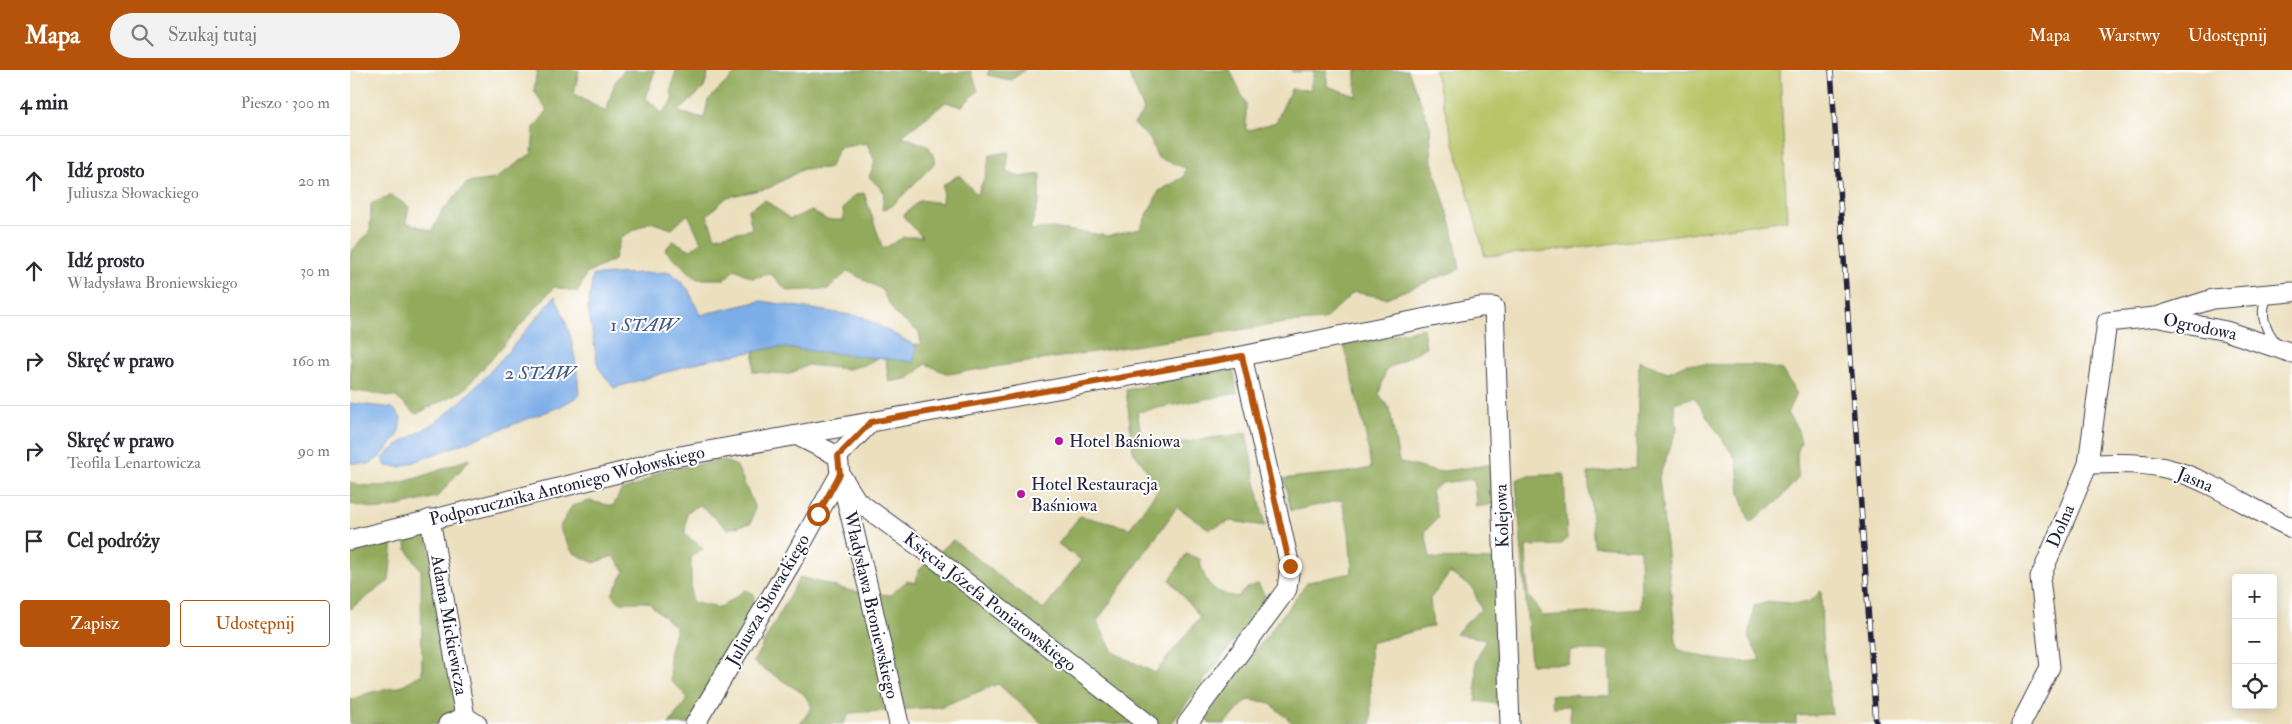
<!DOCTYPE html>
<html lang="pl">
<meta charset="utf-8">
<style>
:root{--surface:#fff;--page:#f2f2f3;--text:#2b2b33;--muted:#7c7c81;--line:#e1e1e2;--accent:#b45309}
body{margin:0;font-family:"IM FELL Double Pica",serif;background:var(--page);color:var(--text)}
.controls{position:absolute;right:15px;bottom:15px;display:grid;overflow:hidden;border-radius:5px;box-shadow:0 2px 12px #0003}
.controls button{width:45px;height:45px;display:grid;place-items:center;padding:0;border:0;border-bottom:1px solid var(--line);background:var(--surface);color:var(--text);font:25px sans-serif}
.stop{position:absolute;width:15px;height:15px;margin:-11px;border:4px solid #b45309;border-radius:50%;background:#fff}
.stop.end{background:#b45309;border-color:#fff;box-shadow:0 1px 5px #0008}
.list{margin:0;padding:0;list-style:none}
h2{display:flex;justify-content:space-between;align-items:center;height:65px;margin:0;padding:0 20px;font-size:21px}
h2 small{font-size:16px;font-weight:400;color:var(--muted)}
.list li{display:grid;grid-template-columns:32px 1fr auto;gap:15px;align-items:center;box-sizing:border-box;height:90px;padding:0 20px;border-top:1px solid var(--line)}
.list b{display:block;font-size:19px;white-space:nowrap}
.list p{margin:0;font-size:16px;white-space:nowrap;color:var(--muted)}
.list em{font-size:16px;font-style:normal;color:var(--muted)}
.actions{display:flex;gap:10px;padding:15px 20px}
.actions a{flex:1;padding:11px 0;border:1px solid var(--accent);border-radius:5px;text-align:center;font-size:18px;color:var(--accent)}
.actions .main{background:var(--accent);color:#fff}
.icon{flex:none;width:28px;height:28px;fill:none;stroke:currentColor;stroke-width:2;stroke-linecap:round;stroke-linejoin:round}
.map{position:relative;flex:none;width:1942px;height:654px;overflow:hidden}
header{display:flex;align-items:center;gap:30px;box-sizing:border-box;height:70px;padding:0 25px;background:var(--accent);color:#fff}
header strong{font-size:24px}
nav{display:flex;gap:28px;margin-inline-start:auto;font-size:18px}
.search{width:350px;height:45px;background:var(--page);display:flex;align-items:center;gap:12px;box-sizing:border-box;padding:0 18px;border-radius:28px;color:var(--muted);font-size:19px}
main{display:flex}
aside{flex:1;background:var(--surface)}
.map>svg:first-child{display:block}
.green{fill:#b8c568;stroke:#6d7452}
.forest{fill:#92aa5c;stroke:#5a664c}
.water{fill:#7cade7;stroke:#4f6891}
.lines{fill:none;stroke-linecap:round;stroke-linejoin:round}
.service-casing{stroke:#403e4e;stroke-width:11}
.minor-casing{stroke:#403e4e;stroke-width:21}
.service{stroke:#fff;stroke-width:9}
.minor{stroke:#fff;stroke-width:19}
.rail-casing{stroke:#22223b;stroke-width:5.5}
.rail{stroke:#fff;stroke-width:4;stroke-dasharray:11;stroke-linecap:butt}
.route{stroke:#b45309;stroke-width:6}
.poi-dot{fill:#b5179e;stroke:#fff;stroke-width:2}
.labels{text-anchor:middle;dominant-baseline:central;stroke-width:4;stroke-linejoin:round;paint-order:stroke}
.street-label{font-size:18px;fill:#22223b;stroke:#fff}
.poi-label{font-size:18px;fill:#22223b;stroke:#fff;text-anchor:start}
.water-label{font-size:19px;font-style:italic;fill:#465a80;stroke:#fff}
</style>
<header>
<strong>Mapa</strong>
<div class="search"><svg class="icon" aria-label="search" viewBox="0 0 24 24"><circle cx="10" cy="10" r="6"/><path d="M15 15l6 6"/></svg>Szukaj tutaj</div>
<nav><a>Mapa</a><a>Warstwy</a><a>Udostępnij</a></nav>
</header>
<main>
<aside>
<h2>4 min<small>Pieszo · 300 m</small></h2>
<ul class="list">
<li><svg class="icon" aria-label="ahead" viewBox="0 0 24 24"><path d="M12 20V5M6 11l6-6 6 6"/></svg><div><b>Idź prosto</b><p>Juliusza Słowackiego</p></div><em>20 m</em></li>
<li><svg class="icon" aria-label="ahead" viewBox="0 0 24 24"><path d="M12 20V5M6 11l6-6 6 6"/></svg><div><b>Idź prosto</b><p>Władysława Broniewskiego</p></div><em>30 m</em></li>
<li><svg class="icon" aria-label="right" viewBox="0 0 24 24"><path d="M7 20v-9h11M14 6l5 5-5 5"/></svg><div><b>Skręć w prawo</b></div><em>160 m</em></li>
<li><svg class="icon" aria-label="right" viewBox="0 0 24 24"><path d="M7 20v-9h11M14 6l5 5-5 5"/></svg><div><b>Skręć w prawo</b><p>Teofila Lenartowicza</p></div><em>90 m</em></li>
<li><svg class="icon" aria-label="arrive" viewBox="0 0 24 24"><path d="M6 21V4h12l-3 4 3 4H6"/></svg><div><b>Cel podróży</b></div></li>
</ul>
<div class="actions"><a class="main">Zapisz</a><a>Udostępnij</a></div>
</aside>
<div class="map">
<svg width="1942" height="654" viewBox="0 0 1942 654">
<rect width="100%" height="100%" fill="#fff"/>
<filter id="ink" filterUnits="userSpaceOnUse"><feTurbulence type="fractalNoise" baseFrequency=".02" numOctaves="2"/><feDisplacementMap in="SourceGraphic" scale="10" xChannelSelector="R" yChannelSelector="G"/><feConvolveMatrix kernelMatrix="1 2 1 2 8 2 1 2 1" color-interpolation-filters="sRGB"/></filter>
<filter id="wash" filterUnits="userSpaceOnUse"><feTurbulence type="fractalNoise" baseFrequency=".0096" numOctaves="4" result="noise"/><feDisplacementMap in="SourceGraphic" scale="20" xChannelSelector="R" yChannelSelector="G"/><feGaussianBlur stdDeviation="1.12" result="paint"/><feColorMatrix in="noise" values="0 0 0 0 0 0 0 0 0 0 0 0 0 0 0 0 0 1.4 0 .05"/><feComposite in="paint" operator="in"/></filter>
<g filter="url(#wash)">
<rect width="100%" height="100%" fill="#ebdfbd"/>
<!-- green -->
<path class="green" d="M1084,0H1430L1437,150L1220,179L1135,186Z"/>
<!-- forest -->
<path class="forest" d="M187,0H229L224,24L256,42L265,12L274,0H305L296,28L312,43L323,31L321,20L326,0H359L354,18L328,42L354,48L358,30L389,0H588L593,4L621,1L628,21L611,37L596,32L552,66L579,77L586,92L542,136L532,140L534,122L519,107L525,92L517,73L489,78L479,98L453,99L419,118L377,127L357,145L365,167L402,159L398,140L415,130L440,149L462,141L477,150H494L493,139L503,126L514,123L533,179L554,167H572L553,146L570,130L592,133L593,115L609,105L627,125L636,104L640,85L659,82L656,102L670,107L691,104L689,131L680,160L702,158L759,166L790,159L809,121L834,107L836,98L808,88L800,69L784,54L794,40L777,0H880L896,34V61L926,52L941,19L960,20L964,1L943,2L940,0H977V16L1006,26V0H1058L1080,56L1082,92L1102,157L1110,199L1036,228L1004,222L974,250L935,253L598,304L576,294L560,308L539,312L535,284L514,295L498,299L458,295L439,304L403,302L405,268L517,275L571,274L569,262L546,245L531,219L498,201L478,219L437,221L421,204L402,208L385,199L375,209H347L315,180L323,171L341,180L351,172L338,144L322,159L300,152L271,167L264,190L236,204L228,222L204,217L114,320L66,344L46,327L0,320V183L20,161L21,134L41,125L59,137L56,152L82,161L92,141L117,113L145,109L182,83L184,58L197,41L184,20Z
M639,0H675L661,10L637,5Z
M1073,258L1076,277L1036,300L1029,324L1040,340L1049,392L1087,402L1145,394V434L1126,437L1124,409L1092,413L1081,421L1088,448L1075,461L1080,488L1145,490L1149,634L1126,631V591L1136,569L1105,564L1131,539L1122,517L1100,503L1080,529L1083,556L1020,573L1021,654H944L918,632L897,630L875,654H860L855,646L958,512L1002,503L999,461L992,430L941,441L934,409C963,404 992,405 1021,398L1016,366L994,275Z
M1289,291L1318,302L1336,294L1407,295L1432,300L1446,324L1437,343L1447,358L1451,372L1447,384L1448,408L1428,431L1400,453L1390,423L1387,391L1344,327L1324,333L1327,359L1309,407L1327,579C1354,588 1383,595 1411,590L1399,569L1404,536C1410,535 1418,531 1424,532C1445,532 1457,540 1471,520L1472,566L1482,644L1446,646V654H1220V636L1203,637L1201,625L1261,626L1259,580H1220L1219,594H1181L1166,410L1176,406L1214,404L1217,469L1210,475L1176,476L1178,525L1193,546L1291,539L1290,479L1244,476L1238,403L1286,398Z
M878,297L884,303L887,323L787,342L793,373L810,376L896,363L915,456L881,451L859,459L827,437L747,551L763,582L805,603L850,547L820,510L836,484L850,489C854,513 862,523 887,527L897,518L908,514L915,526L906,542L821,654H693L648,614L590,637L500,643L493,654H450L462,637L454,624L403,592L450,507L501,521L540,525L557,511L566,513L568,501L603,470L693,540L731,490L708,474L730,446L780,458L809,418L783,381L776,320Z
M121,388L87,427L31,440L0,434V412C35,426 87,400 121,388Z
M373,390L387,396L405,438L401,453L378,459L350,435L337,442L335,465L353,478L341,487V532L369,538L396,520L404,524L403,538L338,654H319L338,628L321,611L319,585L326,558L298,532H269L262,524L275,501L263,486L244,493L222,482L209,458L222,436L240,431L263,436L271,421L290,414L310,401Z
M76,460L107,636L98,648L111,654H0V630L22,622L49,617L72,604L71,500L57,480L55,468Z
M32,463L43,470L39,511L0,539V469Z"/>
<!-- water -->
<path class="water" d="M321,202L338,219L350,245L411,231L513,247L566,276L564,292L427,277L353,291L264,318L248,297L238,238L243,205Z
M205,226C221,259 227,290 229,326L209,337L51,397L36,396L32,389C50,369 75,362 95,345C137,310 170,267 205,226Z
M0,333L43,338L51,348L48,366L30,387L19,394L0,393Z"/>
</g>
<g filter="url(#ink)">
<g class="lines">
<!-- service casing -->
<g class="service-casing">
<path id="service" d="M1919,223C1908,242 1914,259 1928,275"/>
</g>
<!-- minor casing -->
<g class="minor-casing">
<path id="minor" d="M1806,247L1863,229L1942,222
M448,366L488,386L490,404L519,521L549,654
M488,386L521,352
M1738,394C1767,393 1798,392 1826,401C1866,414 1903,440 1942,458
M490,404L507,431L577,482L798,654
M80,449L115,647L127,654
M0,470L280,400L313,389L892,286L1130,237H1144L1160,654
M98,654L115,647
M345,654L441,493L490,404
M837,654L937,519L940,496L892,286
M1671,654L1700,597L1690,508L1738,394L1757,252L1805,247L1876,261L1942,283"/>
</g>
<!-- service -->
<use href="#service" class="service"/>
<!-- minor -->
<use href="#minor" class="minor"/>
<!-- rail casing -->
<g class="rail-casing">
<path id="rail" d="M1481,0L1526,654"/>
</g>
<!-- rail -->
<use href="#rail" class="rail"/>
</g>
</g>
<g class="lines" filter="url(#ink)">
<!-- route -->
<path class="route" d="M468,444L490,404L488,386L521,352L892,286L940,496"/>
</g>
<!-- markers -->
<g class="poi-dot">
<circle cx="709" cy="371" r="5"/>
<circle cx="671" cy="424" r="5"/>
</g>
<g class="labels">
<!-- street labels -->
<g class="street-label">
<text transform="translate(1850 257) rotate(12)">Ogrodowa</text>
<text transform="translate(1845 410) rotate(23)">Jasna</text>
<text transform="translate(217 416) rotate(-14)">Podporucznika Antoniego Wołowskiego</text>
<text transform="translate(1152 446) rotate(-92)">Kolejowa</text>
<text transform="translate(1711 456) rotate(-67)">Dolna</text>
<text transform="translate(418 530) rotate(-60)">Juliusza Słowackiego</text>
<text transform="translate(640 532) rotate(38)">Księcia Józefa Poniatowskiego</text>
<text transform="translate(521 535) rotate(77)">Władysława Broniewskiego</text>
<text transform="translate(99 555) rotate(80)">Adama Mickiewicza</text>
</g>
<!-- poi labels -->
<g class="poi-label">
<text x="719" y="371">Hotel Baśniowa</text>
<text x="681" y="414">Hotel Restauracja<tspan x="681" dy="21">Baśniowa</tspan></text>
</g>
<!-- water labels -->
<g class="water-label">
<text x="294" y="255">1 STAW</text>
<text x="190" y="303">2 STAW</text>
</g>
</g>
</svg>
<div class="controls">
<button>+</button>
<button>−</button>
<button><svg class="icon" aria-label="locate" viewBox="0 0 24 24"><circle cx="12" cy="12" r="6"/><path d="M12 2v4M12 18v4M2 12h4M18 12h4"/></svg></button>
</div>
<div class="stop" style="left:468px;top:444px"></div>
<div class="stop end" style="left:940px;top:496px"></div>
</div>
</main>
